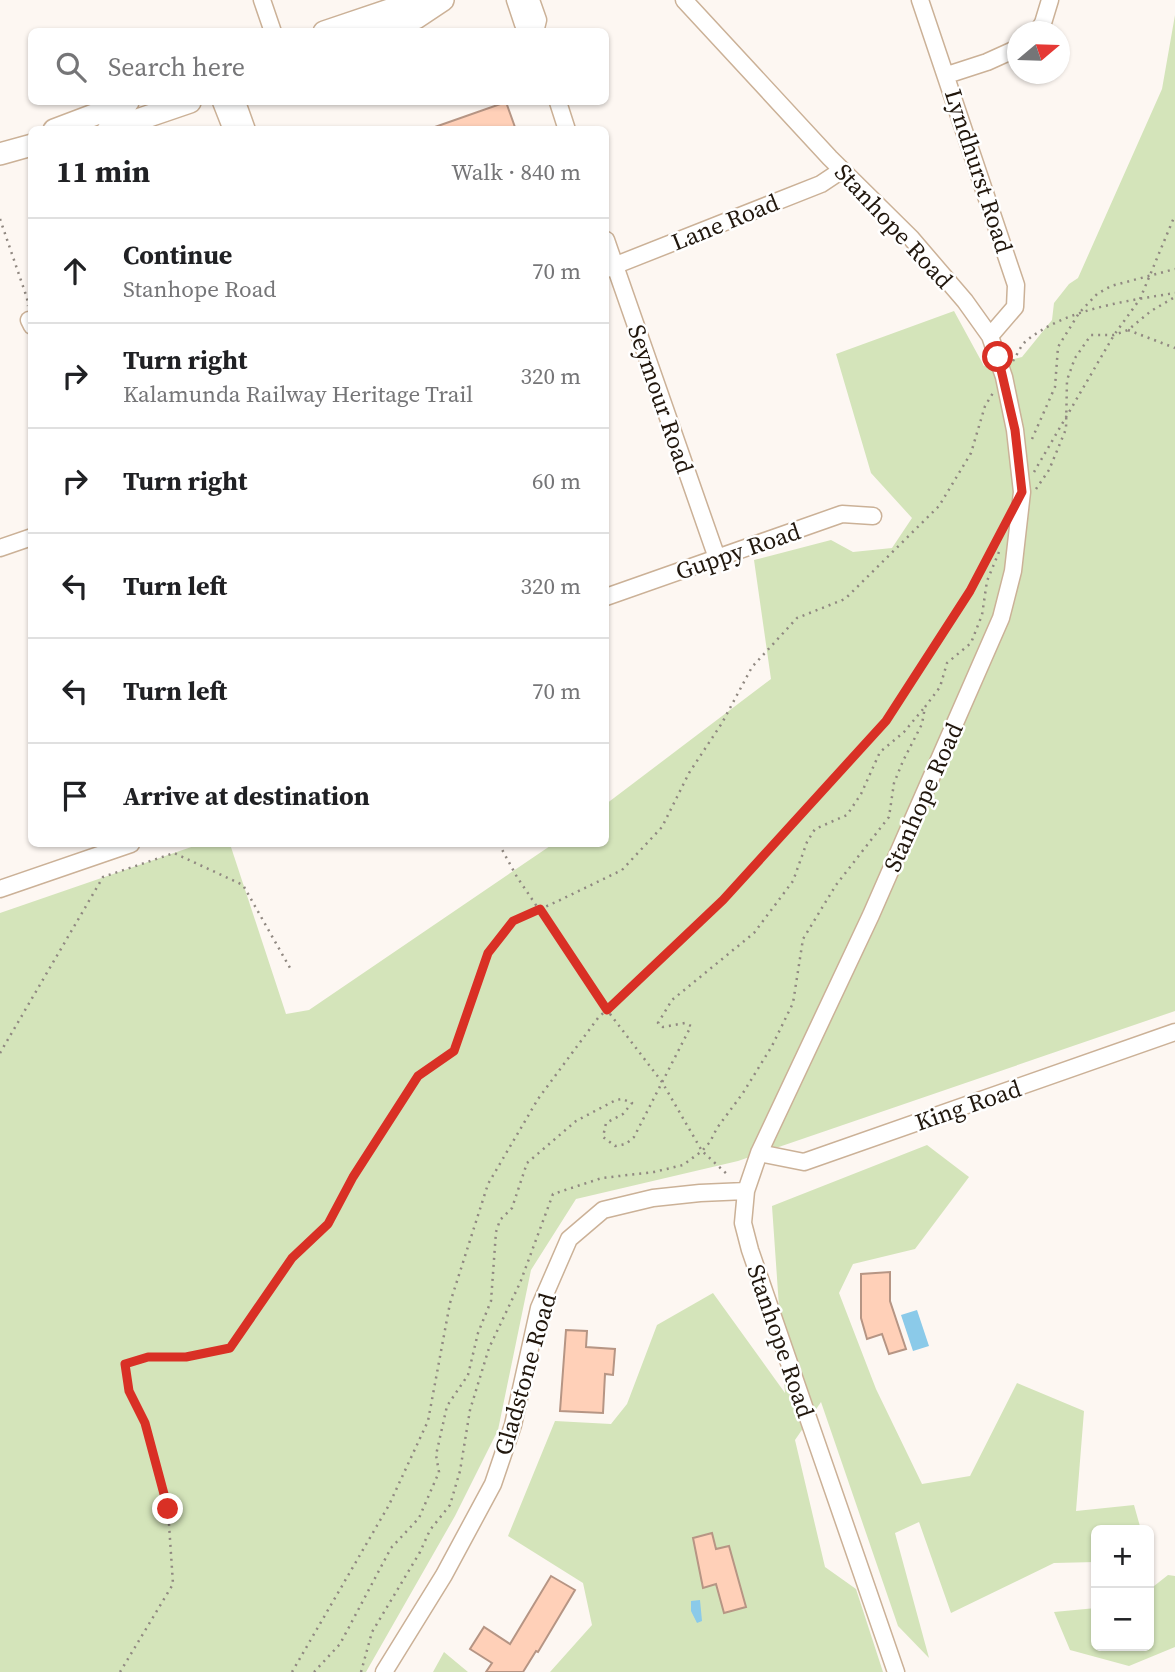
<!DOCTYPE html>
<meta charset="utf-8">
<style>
:root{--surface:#fff;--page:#f2f2f2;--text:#202124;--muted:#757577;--line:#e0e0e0}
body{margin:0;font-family:"Source Serif 4",serif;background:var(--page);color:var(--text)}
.controls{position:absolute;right:21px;bottom:21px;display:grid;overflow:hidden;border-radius:10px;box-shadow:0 2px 5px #0004}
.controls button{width:63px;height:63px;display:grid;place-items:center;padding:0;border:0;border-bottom:2px solid var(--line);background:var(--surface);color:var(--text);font:35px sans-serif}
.compass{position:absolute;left:1007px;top:21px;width:63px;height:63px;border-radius:50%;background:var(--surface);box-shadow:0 2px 5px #0004;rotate:71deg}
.stop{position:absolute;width:21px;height:21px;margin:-16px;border:5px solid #d93025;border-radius:50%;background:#fff}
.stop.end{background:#d93025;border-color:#fff;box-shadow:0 2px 7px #0008}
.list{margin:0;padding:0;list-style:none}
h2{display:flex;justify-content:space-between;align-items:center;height:91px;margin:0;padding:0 28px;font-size:30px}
h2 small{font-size:23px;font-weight:400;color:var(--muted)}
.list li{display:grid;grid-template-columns:46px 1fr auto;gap:21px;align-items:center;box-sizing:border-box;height:105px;padding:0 28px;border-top:2px solid var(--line)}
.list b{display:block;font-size:26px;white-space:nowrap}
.list p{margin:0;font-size:23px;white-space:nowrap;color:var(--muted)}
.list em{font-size:23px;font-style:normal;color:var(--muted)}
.icon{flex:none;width:38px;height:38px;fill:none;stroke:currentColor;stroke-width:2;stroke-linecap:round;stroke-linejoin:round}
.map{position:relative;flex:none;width:1175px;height:1672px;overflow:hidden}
.search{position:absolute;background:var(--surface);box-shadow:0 2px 5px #0004;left:28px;top:28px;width:581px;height:77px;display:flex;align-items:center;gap:18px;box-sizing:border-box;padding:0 24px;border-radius:10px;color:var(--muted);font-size:26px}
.panel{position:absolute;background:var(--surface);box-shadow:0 2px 5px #0004;left:28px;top:126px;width:581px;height:721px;border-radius:10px}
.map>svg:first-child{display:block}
.green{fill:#d4e4ba}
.water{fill:#8bcae9}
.building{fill:#ffd0b8;stroke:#b69584;stroke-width:2}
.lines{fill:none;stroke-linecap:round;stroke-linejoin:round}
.minor-casing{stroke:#cbb197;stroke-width:19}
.major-casing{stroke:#cbb197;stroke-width:24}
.path{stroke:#908881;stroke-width:2.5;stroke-dasharray:2 5;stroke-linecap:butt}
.minor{stroke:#fff;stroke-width:16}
.major{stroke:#fff;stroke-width:21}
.route{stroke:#d93025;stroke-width:9}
.labels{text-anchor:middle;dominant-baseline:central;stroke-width:5;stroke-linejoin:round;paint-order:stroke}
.street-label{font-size:24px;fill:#21170d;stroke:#fff}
</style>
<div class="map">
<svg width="1175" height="1672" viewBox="0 0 1175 1672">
<rect width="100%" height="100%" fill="#fdf7f2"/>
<!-- green -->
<path class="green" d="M1175,15V1011L738,1161L576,1199L531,1270L498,1430L455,1516L366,1672H0V913L200,844H230L286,1014L309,1010L553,844H606V804L771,679L754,560L831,540L853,552L892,548L912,518L871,473L836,354L954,311L984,366L1022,357L1052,320L1054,303L1069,284L1078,278L1162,89Z
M927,1145L969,1177L915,1249L853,1264L839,1293L876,1389L922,1484L970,1476L1017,1383L1084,1411L1076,1511L1134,1505L1141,1530H1096V1562L1054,1563L951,1613L919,1522L895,1533L929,1658L898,1626L821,1402L795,1440L825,1567L856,1589L883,1672H550L592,1625L583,1583L508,1536L555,1421L611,1424L627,1404L657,1325L713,1293L785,1393L772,1206Z
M1168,1575L1175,1576V1647L1129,1666L1070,1650L1054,1612L1096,1608V1646H1149V1590Z
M444,1652L468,1672H433Z"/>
<!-- water -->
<path class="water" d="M917,1310L929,1346L913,1351L901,1315Z
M700,1600L702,1621L697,1623L691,1611V1601Z"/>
<!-- building -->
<path class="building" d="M506,102L516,130H432V128Z
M890,1272V1301L906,1349L889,1354L882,1334L867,1339L861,1318V1274Z
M566,1330L587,1331L586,1347L615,1349L613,1375L605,1374L603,1413L560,1411Z
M712,1533L716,1549L729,1546L746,1607L724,1613L716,1584L703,1588L693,1538Z
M551,1576L575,1590L538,1652L536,1651L523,1672H486L492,1663L470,1649L484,1627L510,1644Z"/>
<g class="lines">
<!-- minor casing -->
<g class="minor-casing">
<path id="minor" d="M262,0L273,32
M515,0L523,24L532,32
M531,0L538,20L535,32
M684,0L830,158L911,238L965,301L990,336L1004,377L1015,430L1022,492L1013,571L1001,618L871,915L759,1153L746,1191L743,1223L750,1250L896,1672
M920,0L1016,285L1015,307L990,336
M1037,32L1043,23L1050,0
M947,75L987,62L1018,48
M221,102L232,130
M237,102L247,130
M558,102L567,130
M606,240L717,558
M606,269L821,184L842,170
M29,320L32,326
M0,548L32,537
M606,597L842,514L873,516
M0,889L131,844
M759,1153L804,1162L1175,1032
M384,1672L444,1575L493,1484L513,1425L539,1308L569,1239L603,1210L653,1198L700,1193L746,1191"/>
</g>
<!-- major casing -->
<g class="major-casing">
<path id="major" d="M324,32L419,0
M379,32L416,18L443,0
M54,130L128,102
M108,130L190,102
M0,154L32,145"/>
</g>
<!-- path -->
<path class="path" d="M0,219L27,298L28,306
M1128,330L1175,348
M1013,361C1017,355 1020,347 1025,342C1064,309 1126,301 1175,293
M1032,439L1055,387L1058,347L1079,313L1097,294L1111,286L1175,269
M1034,472L1114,335L1140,299L1175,215
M1036,489L1049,470L1066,429L1067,380L1075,358L1091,335H1114L1128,330L1151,311L1175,297
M499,844L517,877L607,1010L662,1082L702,1151L729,1176
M0,1053L103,877L174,853L243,885L290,968
M120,1672L173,1584L168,1509L145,1423L129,1391L125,1364L148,1357L186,1358L230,1348L292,1258L328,1225L353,1177L418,1076L454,1050L487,953L513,921L556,902L622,870L662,827L689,773L722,723L752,667L797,618L845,599L939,506L971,453L985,406L993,393
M292,1672L389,1505L428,1421L450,1303L488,1184L538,1099L598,1018L723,900L886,721L970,591L1002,530
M314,1672L340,1644L391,1548L419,1518L439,1472L436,1455L447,1406L468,1375L478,1333L491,1301L496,1232L500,1220L512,1208L527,1163L576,1121L616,1100L622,1099L632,1103L623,1114L606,1123L603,1137L615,1146L626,1144L634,1137L691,1026L685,1023L663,1027L658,1023L672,1000L754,933L793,881L807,842L815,829L847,815L861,794L880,752L904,732L924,708
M361,1672L372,1632L420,1552L430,1530L450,1505L460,1471L470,1410L489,1348L520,1283L553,1194L602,1178L654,1172L683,1165L702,1151L710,1142L717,1128L743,1093L772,1046L793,1003L803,939L836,885L889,817L894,783L903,761L922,724L925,707L940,687L947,663L971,643L982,615L987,581L999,552"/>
<!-- minor -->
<use href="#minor" class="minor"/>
<!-- major -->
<use href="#major" class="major"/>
</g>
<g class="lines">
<!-- route -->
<path class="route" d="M168,1509L145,1423L129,1391L125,1364L148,1357H186L230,1348L292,1258L328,1224L353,1177L418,1076L454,1051L488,953L513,921L540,909L607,1010L723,900L886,721L970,591L1022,492L1015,430L998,357"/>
</g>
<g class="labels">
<!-- street labels -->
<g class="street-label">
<text transform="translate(979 171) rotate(72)">Lyndhurst Road</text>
<text transform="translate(725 222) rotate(-22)">Lane Road</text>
<text transform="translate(894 226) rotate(47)">Stanhope Road</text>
<text transform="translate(661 399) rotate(71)">Seymour Road</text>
<text transform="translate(738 551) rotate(-19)">Guppy Road</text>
<text transform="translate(923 797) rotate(-66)">Stanhope Road</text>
<text transform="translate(968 1105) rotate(-19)">King Road</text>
<text transform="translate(781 1341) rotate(71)">Stanhope Road</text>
<text transform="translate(525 1374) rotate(-74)">Gladstone Road</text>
</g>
</g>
</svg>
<div class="controls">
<button>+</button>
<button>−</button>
</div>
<svg class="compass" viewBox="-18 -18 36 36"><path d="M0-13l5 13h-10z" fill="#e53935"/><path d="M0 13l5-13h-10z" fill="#757577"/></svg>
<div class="stop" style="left:998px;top:357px"></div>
<div class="stop end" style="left:168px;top:1509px"></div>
<div class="search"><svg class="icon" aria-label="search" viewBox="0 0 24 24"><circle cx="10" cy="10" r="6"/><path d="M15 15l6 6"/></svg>Search here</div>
<section class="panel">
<h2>11 min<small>Walk · 840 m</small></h2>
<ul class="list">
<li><svg class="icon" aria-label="ahead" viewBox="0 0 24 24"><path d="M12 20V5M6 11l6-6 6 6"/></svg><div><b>Continue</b><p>Stanhope Road</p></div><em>70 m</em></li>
<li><svg class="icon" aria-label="right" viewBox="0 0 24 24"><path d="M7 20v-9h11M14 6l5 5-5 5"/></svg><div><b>Turn right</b><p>Kalamunda Railway Heritage Trail</p></div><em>320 m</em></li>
<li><svg class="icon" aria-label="right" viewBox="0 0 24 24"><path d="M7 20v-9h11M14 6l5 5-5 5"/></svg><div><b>Turn right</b></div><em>60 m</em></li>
<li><svg class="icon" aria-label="left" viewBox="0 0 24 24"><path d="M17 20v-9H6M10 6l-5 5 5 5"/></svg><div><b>Turn left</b></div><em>320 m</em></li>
<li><svg class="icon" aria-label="left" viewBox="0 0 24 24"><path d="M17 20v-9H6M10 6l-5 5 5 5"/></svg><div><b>Turn left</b></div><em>70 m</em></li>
<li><svg class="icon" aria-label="arrive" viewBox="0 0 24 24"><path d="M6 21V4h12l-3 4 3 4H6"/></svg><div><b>Arrive at destination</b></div></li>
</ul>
</section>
</div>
